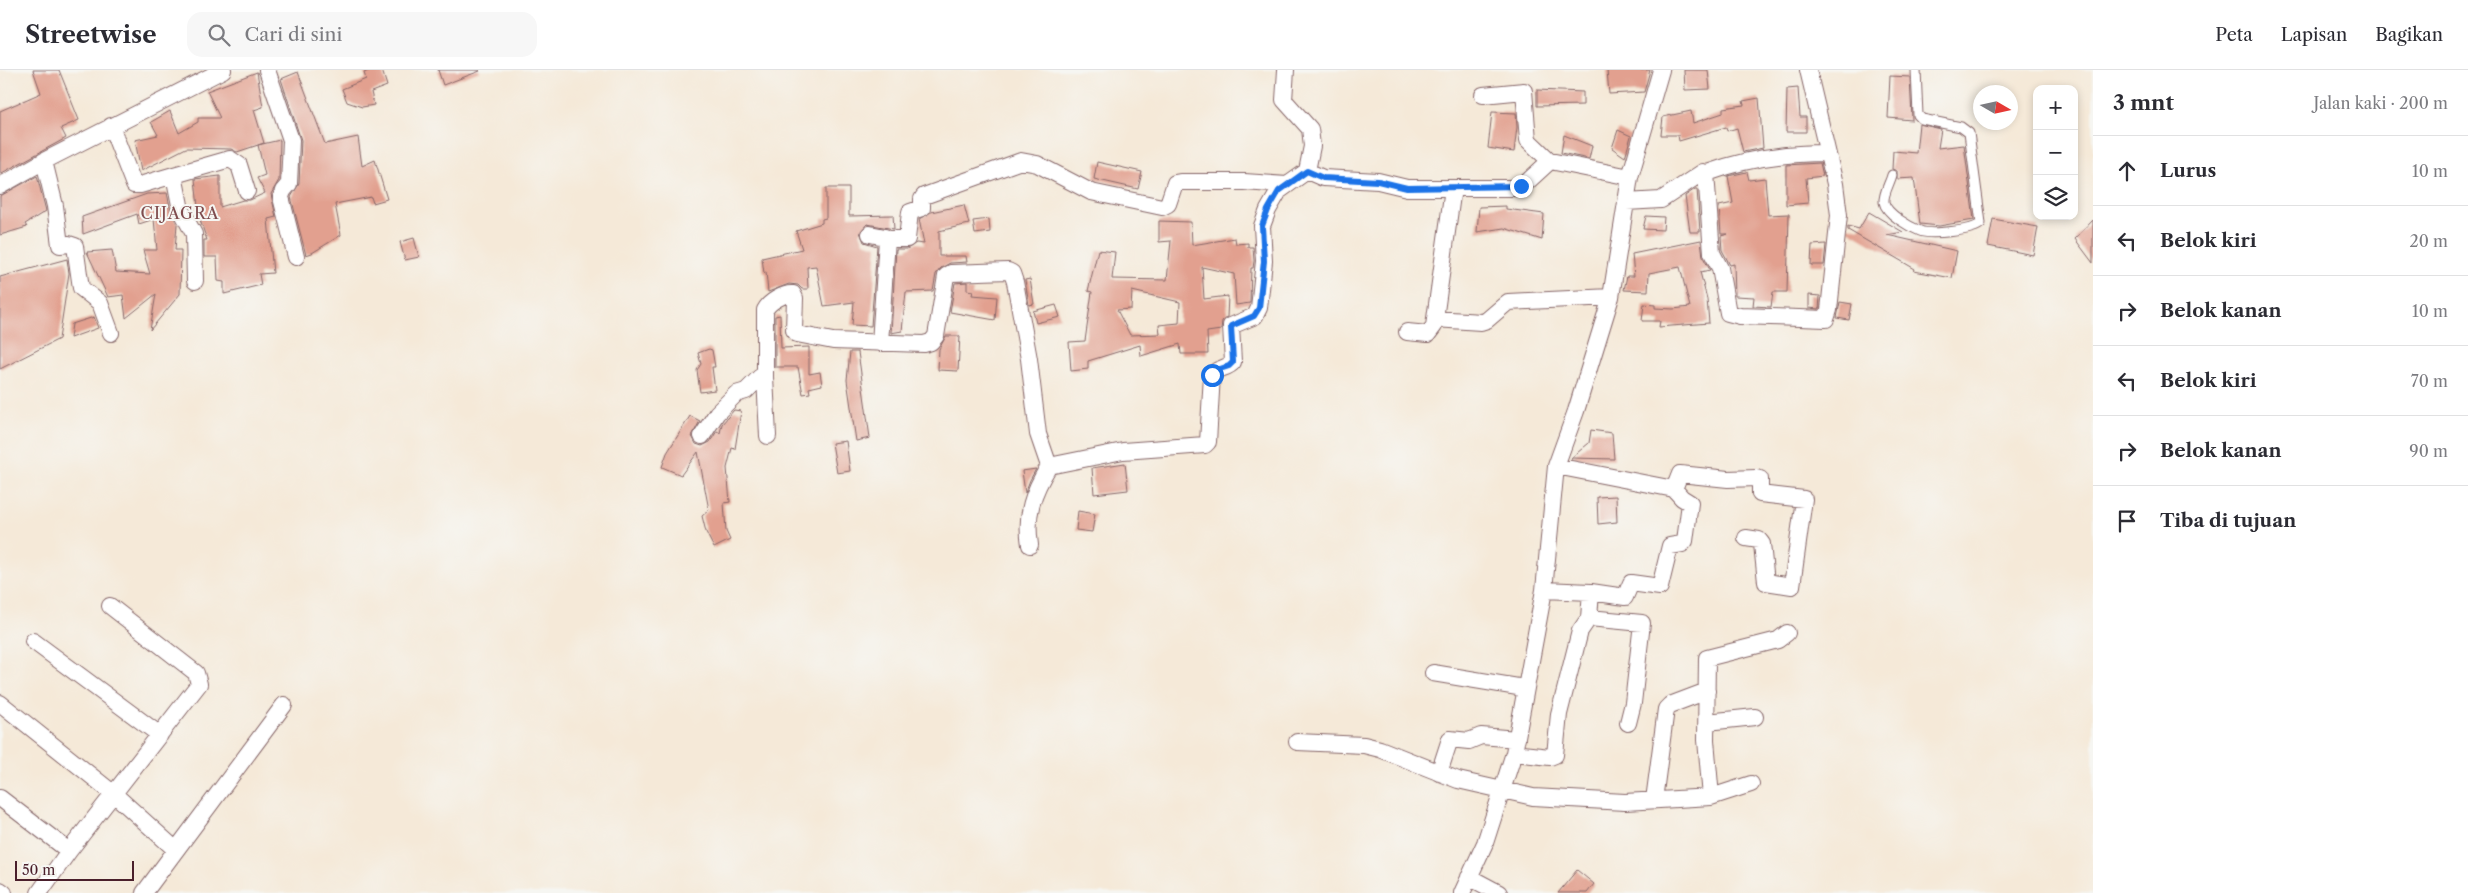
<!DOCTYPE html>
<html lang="id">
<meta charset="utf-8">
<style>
:root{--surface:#fff;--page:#f7f7f7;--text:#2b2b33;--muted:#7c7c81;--line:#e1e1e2}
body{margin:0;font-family:"Libre Caslon Text",serif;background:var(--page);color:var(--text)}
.controls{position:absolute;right:15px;top:15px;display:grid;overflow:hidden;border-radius:10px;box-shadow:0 2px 8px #0003}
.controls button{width:45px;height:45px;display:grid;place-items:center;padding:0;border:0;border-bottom:1px solid var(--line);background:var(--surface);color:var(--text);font:25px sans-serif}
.compass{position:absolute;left:1973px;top:15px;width:45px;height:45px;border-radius:50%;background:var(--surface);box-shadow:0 2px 8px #0003;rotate:99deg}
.scale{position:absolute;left:15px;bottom:12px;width:119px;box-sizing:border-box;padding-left:5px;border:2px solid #4a1f2b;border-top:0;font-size:14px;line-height:18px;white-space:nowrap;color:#4a1f2b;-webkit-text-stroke:4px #f6f6f2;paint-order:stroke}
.stop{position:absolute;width:15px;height:15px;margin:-11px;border:4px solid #1a73e8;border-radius:50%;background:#fff}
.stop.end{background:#1a73e8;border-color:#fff;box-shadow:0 1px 5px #0008}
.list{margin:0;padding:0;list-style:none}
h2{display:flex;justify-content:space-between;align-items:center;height:65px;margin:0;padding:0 20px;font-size:21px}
h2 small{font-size:16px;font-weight:400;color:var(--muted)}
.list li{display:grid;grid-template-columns:32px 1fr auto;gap:15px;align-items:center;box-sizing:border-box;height:70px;padding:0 20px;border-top:1px solid var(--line)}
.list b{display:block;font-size:19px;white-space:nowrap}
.list em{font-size:16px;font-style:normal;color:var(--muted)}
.icon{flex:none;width:28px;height:28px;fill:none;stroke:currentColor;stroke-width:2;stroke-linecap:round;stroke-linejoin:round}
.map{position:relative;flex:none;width:2093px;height:823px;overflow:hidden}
header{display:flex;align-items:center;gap:30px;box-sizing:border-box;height:70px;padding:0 25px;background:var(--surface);border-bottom:1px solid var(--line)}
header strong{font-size:24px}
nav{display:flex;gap:28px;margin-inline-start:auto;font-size:18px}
.search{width:350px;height:45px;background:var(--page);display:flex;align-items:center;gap:12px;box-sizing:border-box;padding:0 18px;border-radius:15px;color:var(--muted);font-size:19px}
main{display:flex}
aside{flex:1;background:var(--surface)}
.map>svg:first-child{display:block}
.building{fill:#e2a08f;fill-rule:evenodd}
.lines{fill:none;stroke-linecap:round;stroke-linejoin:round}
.service-casing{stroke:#866668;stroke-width:11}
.minor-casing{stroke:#866668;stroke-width:18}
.service{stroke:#fff;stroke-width:9}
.minor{stroke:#fff;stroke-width:16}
.route{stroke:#1a73e8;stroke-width:6}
.labels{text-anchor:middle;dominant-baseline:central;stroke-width:4;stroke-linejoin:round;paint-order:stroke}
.quarter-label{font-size:16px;letter-spacing:1px;fill:#7f4c4e;stroke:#f6f6f2}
</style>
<header>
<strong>Streetwise</strong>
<div class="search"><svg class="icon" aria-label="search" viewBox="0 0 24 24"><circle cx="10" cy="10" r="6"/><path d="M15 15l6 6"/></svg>Cari di sini</div>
<nav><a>Peta</a><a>Lapisan</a><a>Bagikan</a></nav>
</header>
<main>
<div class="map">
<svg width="2093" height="823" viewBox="0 0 2093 823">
<rect width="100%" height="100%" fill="#f6f6f2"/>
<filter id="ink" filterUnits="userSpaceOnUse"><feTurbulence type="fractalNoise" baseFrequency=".02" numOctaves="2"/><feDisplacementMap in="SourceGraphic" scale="10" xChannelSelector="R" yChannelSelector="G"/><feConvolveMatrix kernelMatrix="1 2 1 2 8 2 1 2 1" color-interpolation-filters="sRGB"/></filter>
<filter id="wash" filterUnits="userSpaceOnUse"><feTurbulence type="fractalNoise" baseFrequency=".0096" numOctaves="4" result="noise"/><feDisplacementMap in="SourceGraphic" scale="20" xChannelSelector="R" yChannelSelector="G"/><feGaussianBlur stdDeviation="1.12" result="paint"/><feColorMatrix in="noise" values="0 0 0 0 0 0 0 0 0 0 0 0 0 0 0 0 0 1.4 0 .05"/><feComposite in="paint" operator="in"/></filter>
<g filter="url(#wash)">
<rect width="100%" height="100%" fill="#f5e9d8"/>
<g id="blocks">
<!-- building -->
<path class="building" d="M33,0H59L79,50L61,58L66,68L0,104V41L41,23Z
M370,0H382L387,16L371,22L374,35L362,37L347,32L342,19L366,9L364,3Z
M438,0H479L480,1L443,15Z
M1607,0H1650L1644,22L1609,24Z
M1684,0H1708L1710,19L1685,20Z
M257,2L263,37L254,40L264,73L237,82L231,79L186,78L141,101L135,70L158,65L151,52L170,41L179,63L198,52V48H220L207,21Z
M298,2L325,74L358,67L362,96L375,90L387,129L373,133L371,127L335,134L341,165L312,183L306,185L291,127L299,114L301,70L281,9Z
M1890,6L1910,7L1912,50L1888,48Z
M1798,18L1800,47H1806V62H1786L1787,19Z
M1537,20L1583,22V35L1537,36Z
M1759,28L1763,78L1743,82L1737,58L1727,61L1726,57L1679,71L1678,65H1661L1663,47L1691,41L1693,53L1723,43V38L1744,35L1743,31Z
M1492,42L1516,43L1517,57L1514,82L1488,78Z
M1919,54L1941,59L1938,78L1964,75L1974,150L1939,156L1920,154L1914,108L1897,109V101L1892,99L1893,81L1916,83Z
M1618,60L1631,66L1625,87L1612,78Z
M1564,65L1592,76L1589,89L1561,83Z
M280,70L279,110L271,124L276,147L268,149L273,203L259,204L261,215L224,224V212L218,211L217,187H204V170H207L199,147L195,109L220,106V137L243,130H250L265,123L257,108L265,105L258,75Z
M1097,92L1142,102L1138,119L1094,109Z
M1820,93L1823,106L1806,108L1808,133L1786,135V95Z
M1747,102L1749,110L1765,108L1768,145L1789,144L1787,222H1773L1771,237L1753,236L1754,227L1735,226L1734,194L1730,195L1722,180L1721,166L1728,164H1721L1719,136L1733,133L1728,106Z
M37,106L46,141L25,154L27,157L0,165V126Z
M826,118H849V146L893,145L894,159L867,154L860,162L864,172L877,176L871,256L852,255L854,232L824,236L816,196L807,197L808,219H802L798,215L789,214L768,222L766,202L764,203L762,188L802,179L796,161L822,153V149L826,148Z
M1695,119H1697L1700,162H1690L1685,126Z
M167,123L171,142L177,154L175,180H181L180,224L150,260L156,224L126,248L123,225L108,227L87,182L112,180L116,202L150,204L143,180H157L154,149L139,154L137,144L83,164L82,147L147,124Z
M964,135L969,154L939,161V186H966L967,192L950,193L941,198L936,204L933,221L906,222L902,261L891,263L896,179H907L916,173L924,174L919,149L931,142Z
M1506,136V139L1544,144L1542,170L1504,158L1477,162L1479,137Z
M1869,142L1903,162L1887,165L1957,181L1952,208L1914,201L1915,199L1848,160V156L1859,159Z
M1646,146L1664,147L1663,160L1643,159Z
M989,149L990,162L975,164L973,151Z
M1993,149L2038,157L2033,185L1988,176Z
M2093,150V193L2075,169Z
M1159,151L1191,152L1192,175L1235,168L1236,174L1248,173V177H1253L1254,191L1253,198H1251L1250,233L1236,235L1234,204L1202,197L1204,229L1228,226L1227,247L1222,251L1221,260L1207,262L1208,284H1181L1180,274L1141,286L1140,275L1088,291V299L1071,301L1069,272L1085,271L1092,222L1088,221L1098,180L1115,182L1112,209L1167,210L1171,171L1159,172ZM1132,221L1180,232L1179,253L1159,255L1160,264L1130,265L1117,240L1131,239Z
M414,168L419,187L405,190L400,172Z
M1701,170L1703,187L1710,200L1700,202L1707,229L1709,253L1659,257L1660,251H1642L1644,234L1655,235V238L1673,239L1690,237L1680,197L1649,203L1648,221L1624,220L1627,206H1634L1632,184Z
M1826,174L1824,195H1811L1812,175Z
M67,189L69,203L59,269L0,299V207Z
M1030,209L1034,234L1029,235L1025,210Z
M967,212V220L973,221L972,225L997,227L995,250L950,242L955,213Z
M1809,225L1820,226L1819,239L1809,238Z
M1840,232L1852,234L1849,250L1837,248Z
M1056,235L1060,247L1036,253L1033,241Z
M780,245L781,278L809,277V304L820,302L822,315L809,318L810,323L803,324L798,297H775V246Z
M94,247L98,258L70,268L72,254Z
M946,266H960L958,301L938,300L939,279Z
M709,279L712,280L715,297H712L715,320L700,322L697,300L701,294L698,283Z
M850,282H858L870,368L856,371L847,310Z
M734,340L741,341L735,379L732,378L727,398L730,432L724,433L726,461L730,470L714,478L706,462L702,446L709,440L698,382L681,405L662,397L667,383L690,346L700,351L692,366L696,374L702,376L710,372L717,361L720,363L722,354Z
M1591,360L1612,363L1614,389L1571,388L1589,373Z
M846,371L850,401L837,403L832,373Z
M1125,393L1128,420L1094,424L1092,398Z
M1036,399L1030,410L1025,423L1022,401Z
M1616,426L1617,452L1598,454L1597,427Z
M1078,441L1095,444L1092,462L1076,460Z
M1577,800L1594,814L1587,823H1558Z"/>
</g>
</g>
<g filter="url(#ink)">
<use href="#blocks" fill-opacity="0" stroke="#866668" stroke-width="1"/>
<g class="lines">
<!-- service casing -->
<g class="service-casing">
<path id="service" d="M1892,105C1890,113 1883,124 1884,132C1886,144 1910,157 1920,161C1930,165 1974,161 1981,153L1969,63L1961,57L1922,49L1918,45L1916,0"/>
</g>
<!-- minor casing -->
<g class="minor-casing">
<path id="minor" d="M267,0L291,70L289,114L283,121L281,127L296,187
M1286,0L1284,30L1310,59L1312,76L1307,101L1323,108L1378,111L1407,118H1513L1526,113L1550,91L1630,107
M1483,25L1524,21L1528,70L1550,91
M111,56L134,115H140L174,105L181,140L194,164L195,211
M44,91L55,136L60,175L69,174L75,176L81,218L100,233L111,263
M1707,103C1745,89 1785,83 1826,83
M174,105L230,89L239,95L247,121
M0,116L44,91L223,0
M1626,132L1661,130L1703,102L1706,103L1712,183L1720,198L1728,243L1740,246L1826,249L1829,240L1839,145L1835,114L1808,0
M870,164L885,167L887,169L880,273
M887,169H907L910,142L922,138V129L924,126L1021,91L1037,94L1091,122L1162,137L1168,134L1175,113L1180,112H1244L1287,115
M1435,249L1481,252L1487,250L1508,232L1611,227
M1407,262L1428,264L1434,256L1453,118
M765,307L768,366
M702,366L717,343L736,324L746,321L760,307H765V240C769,232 784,223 793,224L795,228L794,260L797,264L833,271L924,274L931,272L936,266L946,206L951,203L1008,201L1012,203L1015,212L1029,289L1038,364L1049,396L1123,381L1205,375L1208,372L1212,305C1217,297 1228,299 1233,292L1231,256L1255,246L1259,238L1264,191L1262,156L1268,140L1279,121L1307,101
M1556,396L1674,419L1680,404L1728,409L1756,408L1760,409V424L1804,429L1792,516L1766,512L1762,474L1759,470L1746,468
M1030,475C1025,444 1033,422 1049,396
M1544,520L1591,522L1625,527L1631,513L1660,517L1670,476L1682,474L1685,471L1690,433L1682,428L1674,419
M1591,522L1589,548L1642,553L1633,633L1628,653
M33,571L160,665
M1433,603L1524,618
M0,633L114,724L176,780
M1707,652L1755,647
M1297,672L1364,675L1380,679L1458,710L1533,727L1625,732L1711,727L1751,714
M1514,683L1550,687L1555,685L1559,644L1580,561L1589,548
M1439,703L1450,669L1469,671L1481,666L1517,669
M1711,727L1706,670L1707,588L1778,570L1787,563
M0,728L69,781
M1654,730L1666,639L1670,635L1707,621
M1469,807L1499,823
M0,820L4,823
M39,823L69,781L199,614L196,603L110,536
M144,823L284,635
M1462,823L1485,773L1514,683L1544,520L1556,396L1576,341L1611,227L1630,107L1661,0"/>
</g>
<!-- service -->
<use href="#service" class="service"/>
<!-- minor -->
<use href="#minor" class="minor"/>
</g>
</g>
<g class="lines" filter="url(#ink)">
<!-- route -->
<path class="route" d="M1212,305L1214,301L1229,296L1233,292L1231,256L1254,246L1259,238L1264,191L1262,156L1268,140L1279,121L1307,101L1323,108L1378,111L1407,118L1521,116"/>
</g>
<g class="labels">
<!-- quarter labels -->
<g class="quarter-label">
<text x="180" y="143">CIJAGRA</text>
</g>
</g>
</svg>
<div class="controls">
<button>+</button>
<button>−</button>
<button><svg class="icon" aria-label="layers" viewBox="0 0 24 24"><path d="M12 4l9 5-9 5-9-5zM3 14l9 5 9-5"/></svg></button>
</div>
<svg class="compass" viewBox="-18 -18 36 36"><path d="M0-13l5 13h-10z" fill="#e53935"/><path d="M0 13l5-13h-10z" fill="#7c7c81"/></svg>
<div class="scale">50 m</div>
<div class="stop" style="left:1212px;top:305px"></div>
<div class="stop end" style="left:1521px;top:116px"></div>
</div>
<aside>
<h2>3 mnt<small>Jalan kaki · 200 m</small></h2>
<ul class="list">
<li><svg class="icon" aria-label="ahead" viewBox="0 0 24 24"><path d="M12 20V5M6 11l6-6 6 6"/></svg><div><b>Lurus</b></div><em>10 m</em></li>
<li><svg class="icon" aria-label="left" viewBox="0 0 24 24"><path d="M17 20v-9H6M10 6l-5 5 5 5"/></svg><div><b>Belok kiri</b></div><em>20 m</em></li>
<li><svg class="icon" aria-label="right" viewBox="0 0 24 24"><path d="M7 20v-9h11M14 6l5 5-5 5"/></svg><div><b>Belok kanan</b></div><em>10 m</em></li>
<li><svg class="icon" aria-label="left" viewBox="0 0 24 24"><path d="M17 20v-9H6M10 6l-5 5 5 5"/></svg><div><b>Belok kiri</b></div><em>70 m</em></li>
<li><svg class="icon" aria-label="right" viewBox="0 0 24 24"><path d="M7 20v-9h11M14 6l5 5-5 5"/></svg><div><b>Belok kanan</b></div><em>90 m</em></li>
<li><svg class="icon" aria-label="arrive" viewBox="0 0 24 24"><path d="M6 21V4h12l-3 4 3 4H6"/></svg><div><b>Tiba di tujuan</b></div></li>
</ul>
</aside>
</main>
